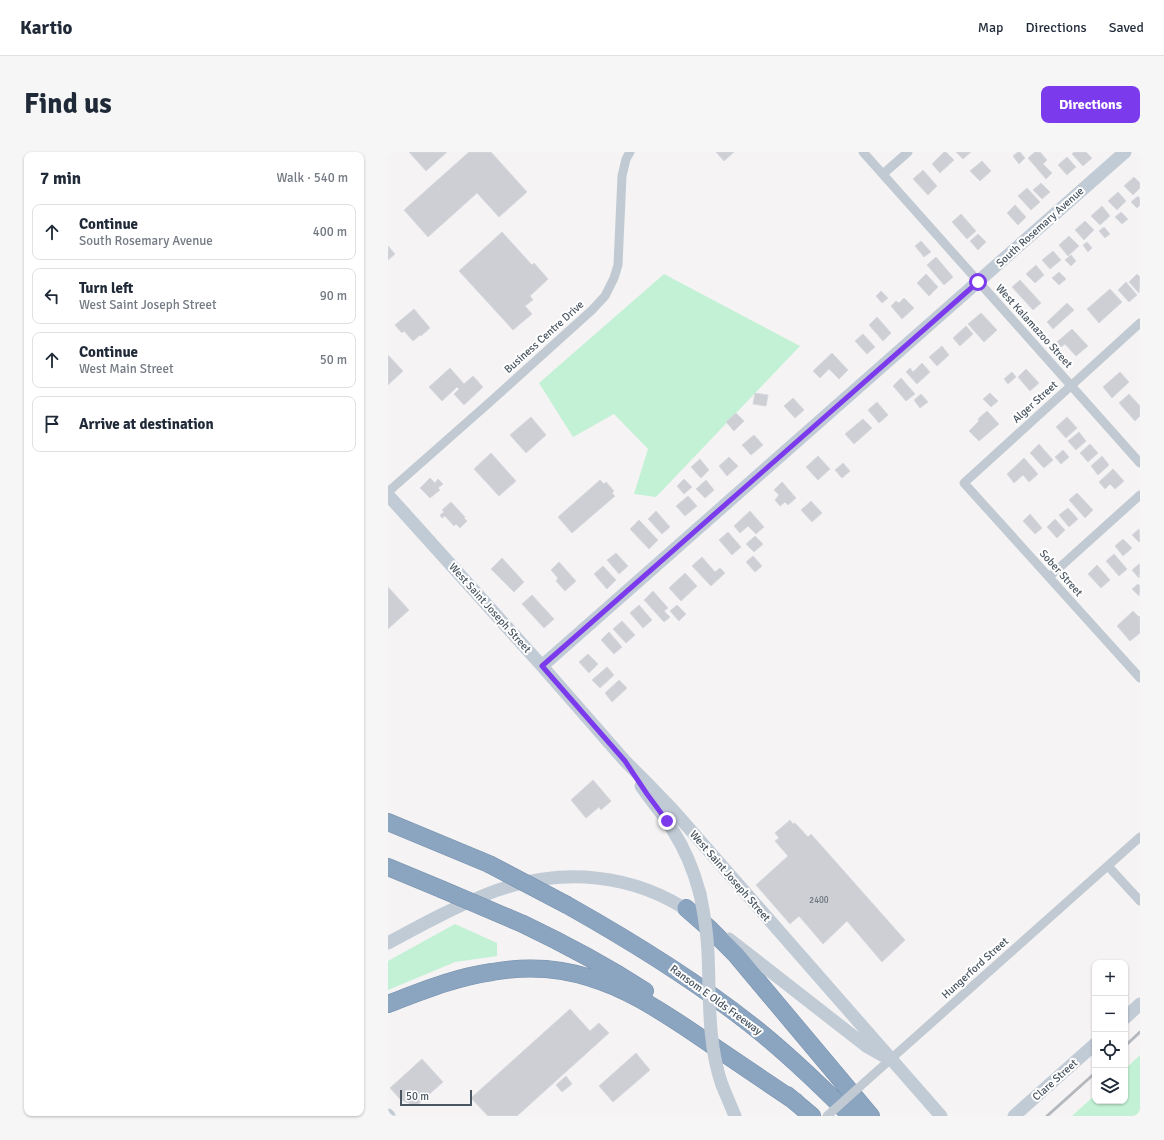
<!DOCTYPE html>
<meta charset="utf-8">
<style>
:root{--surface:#fff;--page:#f6f6f7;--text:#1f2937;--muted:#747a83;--line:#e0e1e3;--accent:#7c3aed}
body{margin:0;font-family:Signika,sans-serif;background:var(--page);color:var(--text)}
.controls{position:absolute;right:12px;bottom:12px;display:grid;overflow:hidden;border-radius:8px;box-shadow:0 1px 3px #0004}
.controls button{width:36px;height:36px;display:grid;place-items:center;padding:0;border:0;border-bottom:1px solid var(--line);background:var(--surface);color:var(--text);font:20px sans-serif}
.scale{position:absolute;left:12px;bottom:10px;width:72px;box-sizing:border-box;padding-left:4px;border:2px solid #4a5661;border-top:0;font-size:11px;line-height:14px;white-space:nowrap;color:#4a5661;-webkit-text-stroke:3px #fff;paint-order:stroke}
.stop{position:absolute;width:12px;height:12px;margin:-9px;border:3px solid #7c3aed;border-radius:50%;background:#fff}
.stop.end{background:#7c3aed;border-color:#fff;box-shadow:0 1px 4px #0008}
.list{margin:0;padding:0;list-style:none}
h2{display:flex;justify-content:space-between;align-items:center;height:52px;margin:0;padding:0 16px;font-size:17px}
h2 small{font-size:13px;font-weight:400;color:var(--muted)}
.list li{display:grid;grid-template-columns:26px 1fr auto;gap:12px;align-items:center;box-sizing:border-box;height:56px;margin:0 8px 8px;padding:0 8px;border:1px solid var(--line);border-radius:8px}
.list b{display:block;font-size:15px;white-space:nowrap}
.list p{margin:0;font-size:13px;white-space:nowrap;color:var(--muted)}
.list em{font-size:13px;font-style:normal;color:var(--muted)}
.icon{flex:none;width:22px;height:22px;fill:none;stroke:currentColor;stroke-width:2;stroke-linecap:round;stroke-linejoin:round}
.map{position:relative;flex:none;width:752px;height:964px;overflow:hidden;border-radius:8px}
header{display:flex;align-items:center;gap:24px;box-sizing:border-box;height:56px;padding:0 20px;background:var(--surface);border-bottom:1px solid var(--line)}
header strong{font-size:19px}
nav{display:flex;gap:22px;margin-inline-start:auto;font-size:14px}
.intro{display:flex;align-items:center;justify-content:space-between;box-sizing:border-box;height:96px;padding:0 24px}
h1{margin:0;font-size:28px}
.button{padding:10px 18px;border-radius:8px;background:var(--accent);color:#fff;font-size:14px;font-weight:700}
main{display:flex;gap:24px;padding:0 24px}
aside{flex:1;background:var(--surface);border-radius:8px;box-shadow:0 1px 3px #0004}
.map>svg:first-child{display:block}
.green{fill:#c3f1d5}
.building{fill:#cdcfd5;stroke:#d7d9de}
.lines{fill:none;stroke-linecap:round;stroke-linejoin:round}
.highway-casing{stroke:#7690ad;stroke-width:18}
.street{stroke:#c1cad2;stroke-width:9}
.secondary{stroke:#c1cbd6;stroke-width:13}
.highway{stroke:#8ba5c1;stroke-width:17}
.rail{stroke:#b5b8bd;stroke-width:3}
.highway-bridge-casing{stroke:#7690ad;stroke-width:18;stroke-linecap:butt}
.street-bridge{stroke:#c1cad2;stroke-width:9}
.secondary-bridge{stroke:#c1cbd6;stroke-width:13}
.highway-bridge{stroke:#8ba5c1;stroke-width:17}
.route{stroke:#7c3aed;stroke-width:5}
.labels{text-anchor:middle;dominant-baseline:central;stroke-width:4;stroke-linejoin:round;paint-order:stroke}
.number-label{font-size:9px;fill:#6b747e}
.street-label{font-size:11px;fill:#4a5661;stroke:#fff}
</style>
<header>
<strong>Kartio</strong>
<nav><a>Map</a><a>Directions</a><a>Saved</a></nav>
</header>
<div class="intro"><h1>Find us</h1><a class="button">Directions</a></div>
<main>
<aside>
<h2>7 min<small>Walk · 540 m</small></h2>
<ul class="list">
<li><svg class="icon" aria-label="ahead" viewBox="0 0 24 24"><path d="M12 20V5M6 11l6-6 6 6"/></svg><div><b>Continue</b><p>South Rosemary Avenue</p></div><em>400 m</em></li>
<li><svg class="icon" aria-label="left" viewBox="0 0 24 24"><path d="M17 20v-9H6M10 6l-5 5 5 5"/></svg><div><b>Turn left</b><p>West Saint Joseph Street</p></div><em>90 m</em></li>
<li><svg class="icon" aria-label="ahead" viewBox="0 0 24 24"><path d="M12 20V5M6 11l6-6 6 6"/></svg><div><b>Continue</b><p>West Main Street</p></div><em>50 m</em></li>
<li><svg class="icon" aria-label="arrive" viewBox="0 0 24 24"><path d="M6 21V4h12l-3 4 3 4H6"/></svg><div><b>Arrive at destination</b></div></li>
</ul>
</aside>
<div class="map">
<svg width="752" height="964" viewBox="0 0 752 964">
<rect width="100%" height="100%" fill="#f5f3f3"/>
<!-- green -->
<path class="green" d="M276,122L412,194L268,345L246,342L260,297L226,262L185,285L151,231Z
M67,772L109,791V804L67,810L0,838V809Z
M752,903V964H684L707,943V949H737V917Z"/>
<!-- building -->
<path class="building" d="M21,0H59L38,19Z
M81,0H103L139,40L111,65L89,41L40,85L16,58Z
M328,0H346L336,9Z
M556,0H558L566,8L552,21L544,12Z
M568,0H583L575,7Z
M630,0H632L637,6L631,12L625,4Z
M647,0H652L659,8L655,12L664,21L658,27L640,6Z
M686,0H698L704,6L695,14L684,2Z
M679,5L688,15L679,23L670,13Z
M594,9L603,19L592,29L582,19Z
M535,18L549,34L540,43L525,27Z
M746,25L752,31V36L745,43L736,34Z
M653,31L662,40L654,47L645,38Z
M639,36L652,50L643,58L630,44Z
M730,40L738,49L729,58L720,49Z
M750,44L752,47V53L749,56L743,50Z
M627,53L638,65L630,73L619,61Z
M714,54L722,64L712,73L703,64Z
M733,60L740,67L734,72L727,65Z
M573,62L588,79L579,87L564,70Z
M697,69L706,78L696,88L687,78Z
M716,75L722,82L717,86L711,79Z
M114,80L144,113L146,111L160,127L142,144L145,148L137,154L144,162L125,178L71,119Z
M590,82L598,90L590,98L582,89Z
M681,84L691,94L680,104L671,93Z
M533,89L543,100L536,105L527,94Z
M699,90L704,96L700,100L695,93Z
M0,94L7,102L0,108Z
M665,99L673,108L662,117L654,108Z
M683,103L688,109L683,114L677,108Z
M548,105L565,125L556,133L539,113Z
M648,113L656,123L647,131L638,122Z
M671,120L678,127L671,133L664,126Z
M538,122L550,135L541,144L529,131Z
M749,122L752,125L751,141L741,130Z
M632,128L653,151L645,158L624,135Z
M738,130L749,143L741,150L730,138Z
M722,137L734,150L711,171L699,157Z
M493,139L500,146L494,151L488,144Z
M516,146L526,156L514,167L503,154L508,149L511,151Z
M679,151L686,158L665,177L659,170Z
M26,157L42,176L33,184L32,183L25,189L16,179L14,181L7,173Z
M593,161L609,178L596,190L580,172Z
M489,165L503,181L495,189L481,173Z
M578,174L585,182L572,194L565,186Z
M684,177L700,194L688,204L677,192L673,195L669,190Z
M475,182L487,195L479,202L467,189Z
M554,194L561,203L549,214L541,205Z
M444,201L460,218L451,227L441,217L432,226L425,219Z
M0,203L15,219L0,233Z
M534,211L542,220L529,232L518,220L522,216L525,220Z
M62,216L76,232L85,224L95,235L76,253L66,242L71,237L69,235L54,249L41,235Z
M638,217L651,231L642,239L630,225Z
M624,220L628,225L620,232L616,227Z
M732,220L741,230L724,246L715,235Z
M513,226L527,242L518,249L505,234Z
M367,241L380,243L378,254L365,252Z
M602,241L610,249L603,255L595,247Z
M533,242L540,250L532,256L526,248Z
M741,242L752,254V264L747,269L731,251Z
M405,246L416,258L407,266L396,254Z
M489,250L500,263L491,271L480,258Z
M599,259L611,272L591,289L581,279L591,269L590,267Z
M348,261L356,269L346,279L338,270Z
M143,265L158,283L138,301L122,283Z
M679,265L689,276L678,286L668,275Z
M475,267L484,276L466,292L457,282Z
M691,280L698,289L688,298L680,289Z
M366,283L375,293L363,303L354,293Z
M651,292L665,308L656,316L642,301Z
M702,292L710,301L700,310L692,301Z
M675,298L681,305L673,312L667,305Z
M103,301L128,329L111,344L86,317Z
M430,304L442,317L430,328L418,315Z
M714,304L721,313L710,323L703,314Z
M341,305L350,314L339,324L331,314Z
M636,306L650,322L641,330L635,323L626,331L619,322Z
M312,307L321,318L313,326L303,315Z
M455,311L462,319L454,326L447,318Z
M725,317L736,329L727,337L722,332L717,337L711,330Z
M42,326L47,331L50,327L55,332L50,336L52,338L42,346L32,336Z
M296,327L304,335L296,342L289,334Z
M212,328L216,332L218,330L226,339L224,341L227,344L184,381L170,365Z
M318,328L326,338L317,346L308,337Z
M394,330L408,346L400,353L397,350L392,354L387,348L391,343L386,338Z
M689,341L705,358L697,366L681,348Z
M300,344L309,354L297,364L288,354Z
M423,349L434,361L424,370L413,358Z
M63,350L77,365L76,366L79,369L72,376L68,372L66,374L57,364L54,366L52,363L56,360L54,358Z
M680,356L690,367L681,375L671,363Z
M268,359L282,375L274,382L260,367Z
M362,359L376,375L368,382L360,374L352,381L346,374Z
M642,362L654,376L647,382L635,369Z
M667,367L677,378L669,386L659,375Z
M251,368L270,388L261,397L242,377Z
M751,377L752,389L751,390L744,383Z
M340,380L353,395L344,403L331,388Z
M367,384L375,392L366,400L358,392Z
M735,387L744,396L735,404L727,394Z
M228,401L240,414L231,422L219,408Z
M726,402L739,417L731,424L718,409Z
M365,404L374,414L367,420L358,410Z
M314,405L327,420L332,416L337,421L323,434L304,414Z
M114,406L136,430L126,440L103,417Z
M171,410L188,429L177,439L168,429L170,426L163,418Z
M751,412L752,413L751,426L744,418Z
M709,413L722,428L713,436L700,422Z
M215,414L228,428L219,437L206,422Z
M297,421L309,434L293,449L281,436Z
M750,432L752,434L751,444L744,437Z
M0,435L21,458L0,477Z
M265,439L280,456L276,459L282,465L276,470L256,448Z
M144,443L166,467L156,476L134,452Z
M251,453L264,468L255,476L242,461Z
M289,453L298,462L291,469L282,459Z
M745,459L751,465L752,464V481L742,489L729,474Z
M234,469L247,483L238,491L225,477Z
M221,480L234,495L226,502L213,488Z
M200,502L210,512L201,521L191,510Z
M219,515L226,523L212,536L204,528Z
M231,528L239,536L224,550L217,541Z
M205,628L223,649L213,658L211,655L198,666L183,648Z
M402,668L405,672L407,671L420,685L423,682L517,788L494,810L459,769L435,792L411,764L402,772L368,733L400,704L387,689L391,686L387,681Z
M182,857L202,879L211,871L221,881L129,964H100L83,946Z
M248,901L262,918L225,950L211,934Z
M34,907L55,930L28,954L13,948L2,936Z
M178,924L184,932L174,940L168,933Z"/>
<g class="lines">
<!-- highway casing -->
<g class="highway-casing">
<path id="highway" d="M0,670L101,712
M0,715L53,737
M179,753C243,789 305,827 362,872C398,900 431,932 463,964
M298,756L323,778L348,803L483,964
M135,772C177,792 218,814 257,839
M0,852C34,839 68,825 104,820C137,814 172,816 203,826C237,836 268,856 297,875C334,900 371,925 408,950
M399,943L424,964"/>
</g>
<!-- street -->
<path class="street" d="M475,0L752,311
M495,22L520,0
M752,171L576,331L752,526
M0,340L102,250L204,158L217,144L226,126L230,113L234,24L238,7L242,0
M661,425L752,343
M720,714L752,749
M477,930L752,685"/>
<!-- secondary -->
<path class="secondary" d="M0,343L154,514L237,609L259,631L285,658L553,964
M154,514L737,0
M253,634C263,649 275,662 284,677C297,697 306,719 312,742
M341,787L478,894L494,903
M0,791C35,772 70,753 107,739C174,715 246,721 305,762
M737,866L752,852
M334,933L347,964
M0,963L1,964
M626,964L707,892"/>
<!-- highway -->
<use href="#highway" class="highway"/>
<!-- rail -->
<path class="rail" d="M737,894L752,880
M659,964L707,921"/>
<!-- highway-bridge casing -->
<g class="highway-bridge-casing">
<path id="highway-bridge" d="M101,712L179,753
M53,737L135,772"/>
</g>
<!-- street-bridge -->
<path class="street-bridge" d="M439,964L477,930"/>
<!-- secondary-bridge -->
<path class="secondary-bridge" d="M312,742C316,761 319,780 320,800C322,844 319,890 334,933"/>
<!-- highway-bridge -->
<use href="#highway-bridge" class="highway-bridge"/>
</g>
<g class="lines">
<!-- route -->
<path class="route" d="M279,669L259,642L237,609L154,514L590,130"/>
</g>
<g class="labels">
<!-- number labels -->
<g class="number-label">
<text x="431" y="748">2400</text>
</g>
<!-- street labels -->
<g class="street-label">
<text transform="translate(652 75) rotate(-42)">South Rosemary Avenue</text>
<text transform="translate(646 174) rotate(48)">West Kalamazoo Street</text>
<text transform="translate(156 185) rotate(-42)">Business Centre Drive</text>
<text transform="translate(647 250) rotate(-42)">Alger Street</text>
<text transform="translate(673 421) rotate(48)">Sober Street</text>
<text transform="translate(102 456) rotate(48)">West Saint Joseph Street</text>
<text transform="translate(342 724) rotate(49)">West Saint Joseph Street</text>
<text transform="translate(587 816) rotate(-42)">Hungerford Street</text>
<text transform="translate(328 848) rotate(36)">Ransom E Olds Freeway</text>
<text transform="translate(667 928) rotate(-42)">Clare Street</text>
</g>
</g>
</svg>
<div class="controls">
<button>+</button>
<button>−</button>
<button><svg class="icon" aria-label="locate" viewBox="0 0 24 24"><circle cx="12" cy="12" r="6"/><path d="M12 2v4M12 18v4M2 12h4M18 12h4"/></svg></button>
<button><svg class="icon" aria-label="layers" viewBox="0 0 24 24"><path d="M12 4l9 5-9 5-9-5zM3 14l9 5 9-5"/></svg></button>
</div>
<div class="scale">50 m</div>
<div class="stop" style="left:590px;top:130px"></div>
<div class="stop end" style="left:279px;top:669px"></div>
</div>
</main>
